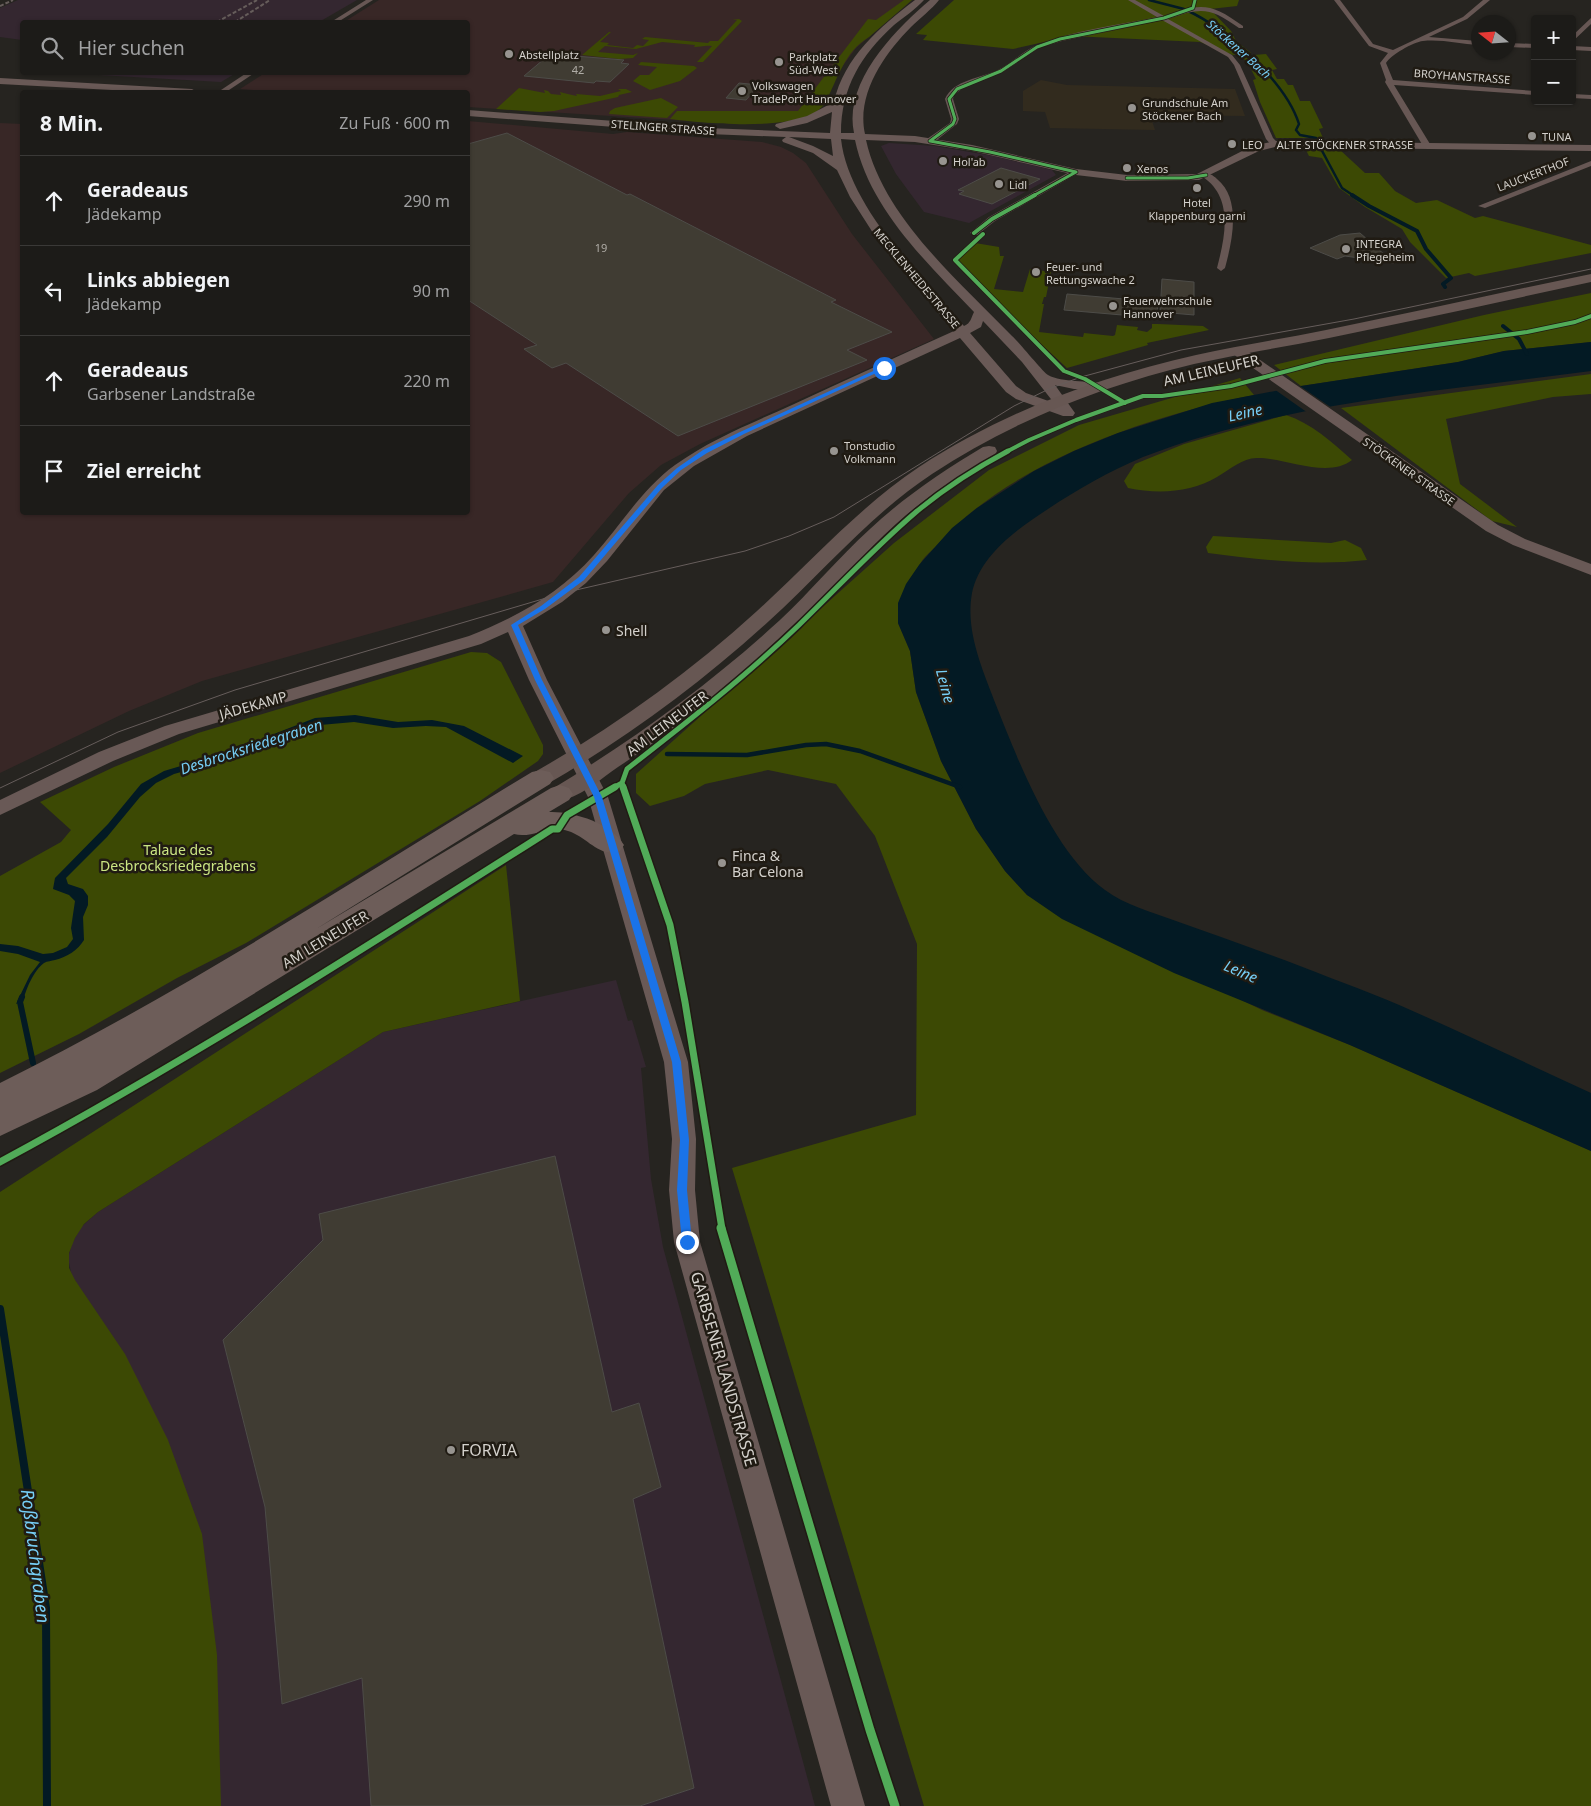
<!DOCTYPE html>
<html lang="de">
<meta charset="utf-8">
<style>
:root{--surface:#1c1b18;--page:#292825;--text:#f1f3f6;--muted:#a0a1a2;--line:#3a3937}
body{margin:0;font-family:"Noto Sans",sans-serif;background:var(--page);color:var(--text)}
.controls{position:absolute;right:15px;top:15px;display:grid;overflow:hidden;border-radius:5px;box-shadow:0 1px 4px #0004}
.controls button{width:45px;height:45px;display:grid;place-items:center;padding:0;border:0;border-bottom:1px solid var(--line);background:var(--surface);color:var(--text);font:25px sans-serif}
.compass{position:absolute;left:1471px;top:15px;width:45px;height:45px;border-radius:50%;background:var(--surface);box-shadow:0 1px 4px #0004;rotate:287deg}
.stop{position:absolute;width:15px;height:15px;margin:-11px;border:4px solid #1a73e8;border-radius:50%;background:#fff}
.stop.end{background:#1a73e8;border-color:#fff;box-shadow:0 1px 5px #0008}
.list{margin:0;padding:0;list-style:none}
h2{display:flex;justify-content:space-between;align-items:center;height:65px;margin:0;padding:0 20px;font-size:21px}
h2 small{font-size:16px;font-weight:400;color:var(--muted)}
.list li{display:grid;grid-template-columns:32px 1fr auto;gap:15px;align-items:center;box-sizing:border-box;height:90px;padding:0 20px;border-top:1px solid var(--line)}
.list b{display:block;font-size:19px;white-space:nowrap}
.list p{margin:0;font-size:16px;white-space:nowrap;color:var(--muted)}
.list em{font-size:16px;font-style:normal;color:var(--muted)}
.icon{flex:none;width:28px;height:28px;fill:none;stroke:currentColor;stroke-width:2;stroke-linecap:round;stroke-linejoin:round}
.map{position:relative;flex:none;width:1591px;height:1806px;overflow:hidden}
.search{position:absolute;background:var(--surface);box-shadow:0 1px 4px #0004;left:20px;top:20px;width:450px;height:55px;display:flex;align-items:center;gap:12px;box-sizing:border-box;padding:0 18px;border-radius:5px;color:var(--muted);font-size:19px}
.panel{position:absolute;background:var(--surface);box-shadow:0 1px 4px #0004;left:20px;top:90px;width:450px;height:425px;border-radius:5px}
.map>svg:first-child{display:block}
.commercial{fill:#342730}
.industrial{fill:#382726}
.built{fill:#322b1e}
.green{fill:#3c4904}
.water{fill:#031a24}
.pier{fill:#262420}
.lines{fill:none;stroke-linecap:round;stroke-linejoin:round}
.stream-far4{stroke:#031a24;stroke-width:2.5}
.stream-far3{stroke:#031a24;stroke-width:4}
.stream-far2{stroke:#031a24;stroke-width:4.5}
.stream-far1{stroke:#031a24;stroke-width:6}
.stream{stroke:#031a24;stroke-width:8}
.building{fill:#403c33;stroke:#4d4c48}
.street{fill:#675754;fill-rule:evenodd}
.secondary{fill:#695956;fill-rule:evenodd}
.primary{fill:#675753;fill-rule:evenodd}
.highway{fill:#6d5d59;fill-rule:evenodd}
.tram{stroke:#665d5b;stroke-width:1}
.rail{stroke:#665d5b;stroke-width:2;stroke-dasharray:4 2;stroke-linecap:butt}
.cycleway-far4-casing{stroke:#201b13;stroke-width:4.5}
.cycleway-far3-casing{stroke:#201b13;stroke-width:5.5}
.cycleway-far2-casing{stroke:#201b13;stroke-width:8}
.cycleway-far1-casing{stroke:#201b13;stroke-width:10}
.cycleway-casing{stroke:#201b13;stroke-width:12}
.cycleway-far4{stroke:#51ab58;stroke-width:3}
.cycleway-far3{stroke:#51ab58;stroke-width:4}
.cycleway-far2{stroke:#51ab58;stroke-width:5}
.cycleway-far1{stroke:#51ab58;stroke-width:7}
.cycleway{stroke:#51ab58;stroke-width:9}
.route{fill:#1a73e8}
.poi-dot{fill:#979490;stroke:#201b13;stroke-width:2}
.labels{text-anchor:middle;dominant-baseline:central;stroke-width:5;stroke-linejoin:round;paint-order:stroke}
.far-poi-label{font-size:11px;fill:#d4d1cc;stroke:#201b13;text-anchor:start}
.number-label{font-size:11px;fill:#afaca6}
.far-street-label{font-size:11px;fill:#d4d1cc;stroke:#201b13}
.far-water-label{font-size:12px;font-style:italic;fill:#76cef6;stroke:#201b13}
.street-label{font-size:14px;fill:#d4d1cc;stroke:#201b13}
.poi-label{font-size:14px;fill:#d4d1cc;stroke:#201b13;text-anchor:start}
.park-label{font-size:14px;fill:#cbe683;stroke:#201b13}
.water-label{font-size:15px;font-style:italic;fill:#76cef6;stroke:#201b13}
.near-street-label{font-size:16px;fill:#d4d1cc;stroke:#201b13}
.near-poi-label{font-size:16px;fill:#d4d1cc;stroke:#201b13;text-anchor:start}
.near-water-label{font-size:18px;font-style:italic;fill:#76cef6;stroke:#201b13}
</style>
<div class="map">
<svg width="1591" height="1806" viewBox="0 0 1591 1806">
<rect width="100%" height="100%" fill="#262420"/>
<!-- commercial -->
<path class="commercial" d="M18,0H357L319,22H22V40L0,37V8Z
M63,73H236L221,82Z
M889,143L935,146L993,156L1052,170L1056,175L969,223L924,212L896,174L881,146Z
M616,980L628,1021L632,1020L646,1067L641,1068L651,1179L663,1247L815,1806H220L124,1354L72,1277L68,1258L72,1243L81,1227L98,1212L383,1032Z"/>
<!-- industrial -->
<path class="industrial" d="M379,0H912L856,48L839,71L824,104L813,113L774,123L739,124L468,107V92H277L240,89L265,73L468,72V22H344Z
M468,121L613,134L627,132L762,142L781,147L793,153L806,163L852,234L934,339L700,444L661,465L629,493L553,582L202,681L129,711L0,773V123L22,124V512H468Z"/>
<!-- built -->
<path class="built" d="M1041,80L1067,85L1235,89L1245,116L1150,115L1155,130L1050,128L1045,112L1023,111V91Z"/>
<!-- green -->
<path class="green" d="M904,0H912L869,37C844,52 838,79 825,103C807,134 702,123 670,119L677,111H798L868,19L876,20Z
M954,0H1239L1237,6L1210,9L1231,31L1236,41L1251,53L1233,55L1200,42L1071,36L1013,49L923,40L927,35L916,34Z
M739,19L742,21L703,62H690H697L712,46C705,45 700,47 694,47L695,45L662,42L636,49L605,46L598,52L633,55L638,53L633,58L619,59L582,55L609,32H611L600,42L609,43L607,45L633,48L637,45L643,46L649,40L642,39L645,37L708,43L710,41H718L737,20H732Z
M1266,54L1277,69L1272,70L1277,79H1284L1288,85H1293L1300,101H1310L1323,128L1319,129L1323,138H1276L1260,102L1253,80L1256,79L1248,63L1241,56Z
M641,62L694,66L697,68L680,81L650,90L633,81L640,75H649L657,67L638,65Z
M519,88L545,93L544,90L548,91L551,94L561,95L560,92C565,93 570,95 577,96L576,94L600,96L621,91L618,89H626L632,92L619,95L618,97L554,111L540,112L496,109Z
M661,98L678,107L667,118L609,114L610,111L615,108Z
M1305,148L1339,149L1365,173H1379L1395,191L1416,203L1437,200L1475,218L1483,216L1591,245V253L1475,276L1469,273L1446,278L1410,242L1402,229L1365,207L1339,188L1322,158L1309,156Z
M975,243L999,247L1000,256H1004L994,289L1023,292L1030,269L1051,272L1046,297H1044L1042,304H1044L1039,332L1083,337L1084,333L1113,336L1115,335L1117,325L1138,327L1137,330L1147,332L1152,328V324H1158L1203,326L1209,330L1147,343L1148,345L1067,368L1027,331L957,260Z
M1591,293V342L1504,351L1458,362L1301,386L1274,365L1484,315Z
M1591,374V394L1553,397L1446,419L1460,484L1517,527L1492,521L1341,408Z
M1240,378L1254,395C1151,415 1011,462 939,543C933,550 923,557 919,566C909,582 905,604 898,623L910,651L916,692L941,761L976,829L1005,871L1027,895L1262,1010L1350,1045L1591,1151V1806H924L732,1168L916,1115L917,944L875,836L836,784L768,770L705,784L684,796L650,806L636,793V774L894,543L989,470L1079,425Z
M1286,415C1311,423 1332,442 1352,460C1328,479 1286,458 1258,458C1244,457 1229,470 1217,477C1191,493 1157,494 1128,488L1124,481L1135,464L1184,444Z
M1213,536L1331,543L1345,540L1361,548L1367,560C1315,566 1260,560 1208,553L1206,547Z
M471,652L487,653L501,662L543,745V754L538,761L480,801L246,943L177,978L79,1034L0,1073V876L61,842L71,830L40,802L114,767L198,733Z
M506,865L520,1001L383,1032L98,1212L84,1224L75,1238L69,1253V1268L75,1280L125,1354L168,1440L202,1534L217,1655L221,1806H0V1192Z"/>
<!-- water -->
<path class="water" d="M1591,342V371C1441,391 1285,402 1143,457C1110,471 1078,489 1048,509C1017,529 980,555 972,593C965,632 983,670 996,705C1019,763 1054,853 1105,890C1125,905 1152,912 1176,921C1217,936 1259,950 1300,966C1338,981 1378,995 1415,1012C1474,1038 1532,1066 1591,1093V1151L1350,1045L1174,973L1062,919L1027,895L1005,871L976,829L941,761L916,692L910,651L898,623V603L906,584L919,565L952,528L977,508L1034,471L1074,451L1118,433L1212,403L1301,386L1458,362L1504,351Z
M355,715L398,722L432,720L464,726L523,756L513,763L446,727L426,726L393,728L354,722L320,725L270,744L258,751L174,774L156,783L140,797L107,837L66,878L68,884L83,889L88,896V905L83,917L84,940C78,950 67,957 55,960C52,961 47,961 44,963C34,970 26,989 23,1001L16,1004L30,975L40,962L18,954L0,951V944L18,946L43,954L53,953L67,947L73,939L71,928L75,901L69,895L53,889L55,878L108,824L141,784L164,771L251,745L274,734L315,718Z"/>
<!-- pier -->
<path class="pier" d="M1297,384L1332,408L1308,413L1274,389Z"/>
<g class="lines">
<!-- stream-far4 -->
<path class="stream-far4" d="M1149,0L1184,9
M1186,10C1226,28 1286,82 1299,124L1296,130L1300,135L1316,138
M1320,147L1342,188L1354,196"/>
<!-- stream-far3 -->
<path class="stream-far3" d="M1352,195L1369,206L1417,231L1426,249L1451,278L1443,284L1445,287
M1503,326L1519,339L1527,354"/>
<!-- stream-far2 -->
<path class="stream-far2" d="M667,754L747,755L806,745L826,744L860,751L960,787"/>
<!-- stream-far1 -->
<path class="stream-far1" d="M22,997L20,1002L33,1063"/>
<!-- stream -->
<path class="stream" d="M0,1309L46,1608L47,1806"/>
</g>
<!-- building -->
<path class="building" d="M550,54L624,60L621,63L629,64L610,82L596,81L594,83L524,76Z
M739,83L759,85L746,100L726,98Z
M507,133L627,195L630,194L836,300L831,302L892,332L847,350L867,360L678,436L566,363L552,368L524,349L537,345L468,300V144Z
M1001,168L1040,179L992,204L959,194L964,191L958,190Z
M1360,233L1394,263L1345,256L1337,259L1310,248L1340,235Z
M1162,279L1194,282V315L1160,312Z
M1067,294L1158,302L1157,318L1064,310Z
M555,1156L612,1412L639,1403L661,1487L633,1499L694,1788L640,1806H371L362,1678L282,1704L265,1507L223,1340L323,1240L319,1214Z"/>
<g class="lines">
<!-- street -->
<path class="street" d="M366,0H373L338,22H331Z
M1128,0H1135L1164,16C1201,3 1210,2 1243,26V28H1239C1210,7 1201,7 1168,19L1232,55L1240,65L1273,138L1279,144L1278,146H1272L1266,139L1234,65L1228,57L1162,20L1062,41L1039,48L1003,72L964,87L954,95L953,99L959,119L957,124L933,143H927V139L950,123L951,119L945,99C953,80 981,78 998,70C1012,63 1023,51 1037,45C1074,30 1118,25 1157,17Z
M1334,0H1340L1373,44L1393,50L1463,17L1483,0H1490L1467,19L1429,37L1478,41V45C1461,44 1441,39 1423,41C1413,42 1391,55 1386,63L1393,80L1535,91V95L1394,85L1430,144L1423,146L1385,82L1386,80L1380,63L1388,53L1369,46Z
M1591,18V24L1572,42V36Z
M1508,43L1535,44V48L1508,47Z
M1572,46L1591,47V51L1572,50Z
M248,72H256L226,92H218Z
M1572,94L1591,95V99L1572,98Z
M1591,161V166L1485,208L1478,206Z
M1073,170L1080,172L995,221L977,235L970,233L989,217Z
M1203,173C1209,173 1213,175 1217,179C1242,199 1232,242 1225,268L1221,271L1217,268C1225,237 1234,198 1203,177Z"/>
<!-- secondary -->
<path class="secondary" d="M915,0H924C916,9 904,17 894,25C861,55 841,88 841,133H854C843,82 895,30 930,0H939C931,10 920,18 911,27C885,53 856,94 865,134L915,136L972,145L1076,169L1127,175L1197,174L1252,146L1275,141L1591,145V151L1275,147L1259,151L1199,180L1127,181L1076,175L972,151L915,142L866,140C883,217 959,281 1012,336C1019,342 1043,372 1048,375C1063,383 1087,380 1104,384L1106,387L1104,390L1074,389L1055,385L1075,413L1073,416H1063L1016,399L1006,392L960,338L747,436L694,466L664,490L607,561L586,583L562,602L523,626L547,680L608,797L688,1062L696,1139L695,1190L700,1242L865,1806H831L674,1242L669,1190L672,1139L664,1062L588,797L529,680L508,632L481,644L179,734L113,761L0,815V800L99,752L165,726L469,636C517,617 559,594 594,555C621,525 642,489 675,465C711,439 752,423 792,405C846,380 900,355 954,331L875,236L850,197L837,170L813,153L783,142L782,140L786,137L708,134L468,116V110L708,128L830,133L832,112L807,123L780,129L775,126L776,124L807,116L834,102C844,57 880,27 915,0ZM789,137L831,139L833,156L813,146ZM841,139L855,140C869,208 927,263 974,312C971,318 971,323 964,326C921,278 848,205 841,139ZM983,321L1022,362L1054,403L1026,393L1016,386L970,333L981,327Z
M0,78L192,89L197,92H149L0,84Z
M1238,347L1243,348L1498,525L1525,539L1591,564V575L1513,545L1486,531L1233,354L1231,351Z"/>
<!-- primary -->
<path class="primary" d="M1591,274V282C1504,301 1416,320 1329,338C1284,347 1239,354 1194,364C1102,386 1012,421 932,474C871,514 823,572 769,621C701,683 628,737 549,783L541,785L533,783L530,778L533,773C614,727 689,673 757,611C810,563 859,507 919,467C1003,412 1098,377 1196,355C1239,345 1283,339 1326,330C1415,312 1503,292 1591,274Z
M989,446L995,447L997,451L995,455C960,475 926,497 896,524C863,553 836,588 804,619C747,673 684,724 618,767C602,778 585,793 567,799C561,802 558,801 552,799L549,794L552,789C633,740 710,684 780,620C811,591 838,558 870,529C904,497 943,471 983,447Z"/>
<!-- highway -->
<path class="highway" d="M541,770L550,772L554,778L550,784L316,929L551,788L560,785L569,788L573,794L569,800L549,812C573,811 611,823 624,845L620,851C598,858 588,837 568,831C550,825 531,839 514,834L97,1090L0,1136V1083C184,992 357,878 532,772Z"/>
<!-- tram -->
<path class="tram" d="M0,788L118,732L235,690L563,593L745,551L789,536L834,517L1014,406L1051,388L1081,377L1181,350L1354,319L1591,269"/>
<!-- rail -->
<path class="rail" d="M0,6L13,0
M217,22L257,0
M235,22L270,0"/>
<!-- cycleway-far4 casing -->
<g class="cycleway-far4-casing">
<path id="cycleway-far4" d="M930,141L953,124L955,119L949,99L957,89L1001,71L1037,47L1060,39L1164,18L1193,8L1195,0
M930,141L990,152L1076,172
M1127,178H1188L1206,175
M1033,196L1076,172"/>
</g>
<!-- cycleway-far3 casing -->
<g class="cycleway-far3-casing">
<path id="cycleway-far3" d="M974,233L992,219L1035,195
M983,234L955,260L1064,371L1085,379L1125,403
M1006,452L1029,440L1076,420L1143,396H1162L1231,386L1325,361L1527,332L1575,322L1591,316"/>
</g>
<!-- cycleway-far2 casing -->
<g class="cycleway-far2-casing">
<path id="cycleway-far2" d="M613,788L622,783
M624,788L622,783L627,769C686,723 745,677 799,625C838,587 875,547 916,512C945,488 976,468 1008,451"/>
</g>
<!-- cycleway-far1 casing -->
<g class="cycleway-far1-casing">
<path id="cycleway-far1" d="M623,787L670,925L685,1002L722,1229
M0,1162C189,1060 371,944 552,829H558L567,815L615,787"/>
</g>
<!-- cycleway casing -->
<g class="cycleway-casing">
<path id="cycleway" d="M721,1228L870,1730L895,1806"/>
</g>
<!-- cycleway-far4 -->
<use href="#cycleway-far4" class="cycleway-far4"/>
<!-- cycleway-far3 -->
<use href="#cycleway-far3" class="cycleway-far3"/>
<!-- cycleway-far2 -->
<use href="#cycleway-far2" class="cycleway-far2"/>
<!-- cycleway-far1 -->
<use href="#cycleway-far1" class="cycleway-far1"/>
<!-- cycleway -->
<use href="#cycleway" class="cycleway"/>
</g>
<!-- route -->
<path class="route" d="M882,367L887,368L744,434L707,453L681,470L662,488L584,580L545,609L518,625L542,680L602,797L681,1062L689,1140L687,1190L692,1242L687,1246L682,1242L677,1190L680,1140L672,1062L594,797L535,680L511,625L541,606L579,577L658,485L677,468L703,450L740,432Z"/>
<!-- markers -->
<g class="poi-dot">
<circle cx="509" cy="54" r="5"/>
<circle cx="779" cy="62" r="5"/>
<circle cx="742" cy="91" r="5"/>
<circle cx="1132" cy="108" r="5"/>
<circle cx="1532" cy="136" r="5"/>
<circle cx="1232" cy="144" r="5"/>
<circle cx="943" cy="161" r="5"/>
<circle cx="1127" cy="168" r="5"/>
<circle cx="999" cy="184" r="5"/>
<circle cx="1197" cy="188" r="5"/>
<circle cx="1346" cy="249" r="5"/>
<circle cx="1036" cy="272" r="5"/>
<circle cx="1113" cy="306" r="5"/>
<circle cx="834" cy="451" r="5"/>
<circle cx="606" cy="630" r="5"/>
<circle cx="722" cy="863" r="5"/>
<circle cx="451" cy="1450" r="5"/>
</g>
<g class="labels">
<!-- far-poi labels -->
<g class="far-poi-label">
<text x="519" y="54">Abstellplatz</text>
<text x="789" y="56">Parkplatz<tspan x="789" dy="13">Süd-West</tspan></text>
<text x="752" y="85">Volkswagen<tspan x="752" dy="13">TradePort Hannover</tspan></text>
<text x="1142" y="102">Grundschule Am<tspan x="1142" dy="13">Stöckener Bach</tspan></text>
<text x="1542" y="136">TUNA</text>
<text x="1242" y="144">LEO</text>
<text x="953" y="161">Hol'ab</text>
<text x="1137" y="168">Xenos</text>
<text x="1009" y="184">Lidl</text>
<text x="1197" y="202" text-anchor="middle">Hotel<tspan x="1197" dy="13">Klappenburg garni</tspan></text>
<text x="1356" y="243">INTEGRA<tspan x="1356" dy="13">Pflegeheim</tspan></text>
<text x="1046" y="266">Feuer- und<tspan x="1046" dy="13">Rettungswache 2</tspan></text>
<text x="1123" y="300">Feuerwehrschule<tspan x="1123" dy="13">Hannover</tspan></text>
<text x="844" y="445">Tonstudio<tspan x="844" dy="13">Volkmann</tspan></text>
</g>
<!-- number labels -->
<g class="number-label">
<text x="578" y="69">42</text>
<text x="601" y="247">19</text>
</g>
<!-- far-street labels -->
<g class="far-street-label">
<text transform="translate(1462 76) rotate(4)">BROYHANSTRASSE</text>
<text transform="translate(663 127) rotate(4)">STELINGER STRASSE</text>
<text x="1345" y="144">ALTE STÖCKENER STRASSE</text>
<text transform="translate(1533 174) rotate(-21)">LAUCKERTHOF</text>
<text transform="translate(917 278) rotate(50)">MECKLENHEIDESTRASSE</text>
<text transform="translate(1409 471) rotate(35)">STÖCKENER STRASSE</text>
</g>
<!-- far-water labels -->
<g class="far-water-label">
<text transform="translate(1239 49) rotate(42)">Stöckener Bach</text>
</g>
<!-- street labels -->
<g class="street-label">
<text transform="translate(1211 370) rotate(-13)">AM LEINEUFER</text>
<text transform="translate(253 705) rotate(-16)">JÄDEKAMP</text>
<text transform="translate(667 723) rotate(-37)">AM LEINEUFER</text>
<text transform="translate(325 939) rotate(-31)">AM LEINEUFER</text>
</g>
<!-- poi labels -->
<g class="poi-label">
<text x="616" y="630">Shell</text>
<text x="732" y="855">Finca &amp;<tspan x="732" dy="16">Bar Celona</tspan></text>
</g>
<!-- park labels -->
<g class="park-label">
<text x="178" y="849">Talaue des<tspan x="178" dy="16">Desbrocksriedegrabens</tspan></text>
</g>
<!-- water labels -->
<g class="water-label">
<text transform="translate(1245 412) rotate(-13)">Leine</text>
<text transform="translate(946 686) rotate(75)">Leine</text>
<text transform="translate(251 746) rotate(-18)">Desbrocksriedegraben</text>
<text transform="translate(1241 971) rotate(23)">Leine</text>
</g>
<!-- near-street labels -->
<g class="near-street-label">
<text transform="translate(724 1369) rotate(74)">GARBSENER LANDSTRASSE</text>
</g>
<!-- near-poi labels -->
<g class="near-poi-label">
<text x="461" y="1450">FORVIA</text>
</g>
<!-- near-water labels -->
<g class="near-water-label">
<text transform="translate(36 1556) rotate(83)">Roßbruchgraben</text>
</g>
</g>
</svg>
<div class="controls">
<button>+</button>
<button>−</button>
</div>
<svg class="compass" viewBox="-18 -18 36 36"><path d="M0-13l5 13h-10z" fill="#e53935"/><path d="M0 13l5-13h-10z" fill="#a0a1a2"/></svg>
<div class="stop" style="left:884px;top:368px"></div>
<div class="stop end" style="left:687px;top:1242px"></div>
<div class="search"><svg class="icon" aria-label="search" viewBox="0 0 24 24"><circle cx="10" cy="10" r="6"/><path d="M15 15l6 6"/></svg>Hier suchen</div>
<section class="panel">
<h2>8 Min.<small>Zu Fuß · 600 m</small></h2>
<ul class="list">
<li><svg class="icon" aria-label="ahead" viewBox="0 0 24 24"><path d="M12 20V5M6 11l6-6 6 6"/></svg><div><b>Geradeaus</b><p>Jädekamp</p></div><em>290 m</em></li>
<li><svg class="icon" aria-label="left" viewBox="0 0 24 24"><path d="M17 20v-9H6M10 6l-5 5 5 5"/></svg><div><b>Links abbiegen</b><p>Jädekamp</p></div><em>90 m</em></li>
<li><svg class="icon" aria-label="ahead" viewBox="0 0 24 24"><path d="M12 20V5M6 11l6-6 6 6"/></svg><div><b>Geradeaus</b><p>Garbsener Landstraße</p></div><em>220 m</em></li>
<li><svg class="icon" aria-label="arrive" viewBox="0 0 24 24"><path d="M6 21V4h12l-3 4 3 4H6"/></svg><div><b>Ziel erreicht</b></div></li>
</ul>
</section>
</div>
